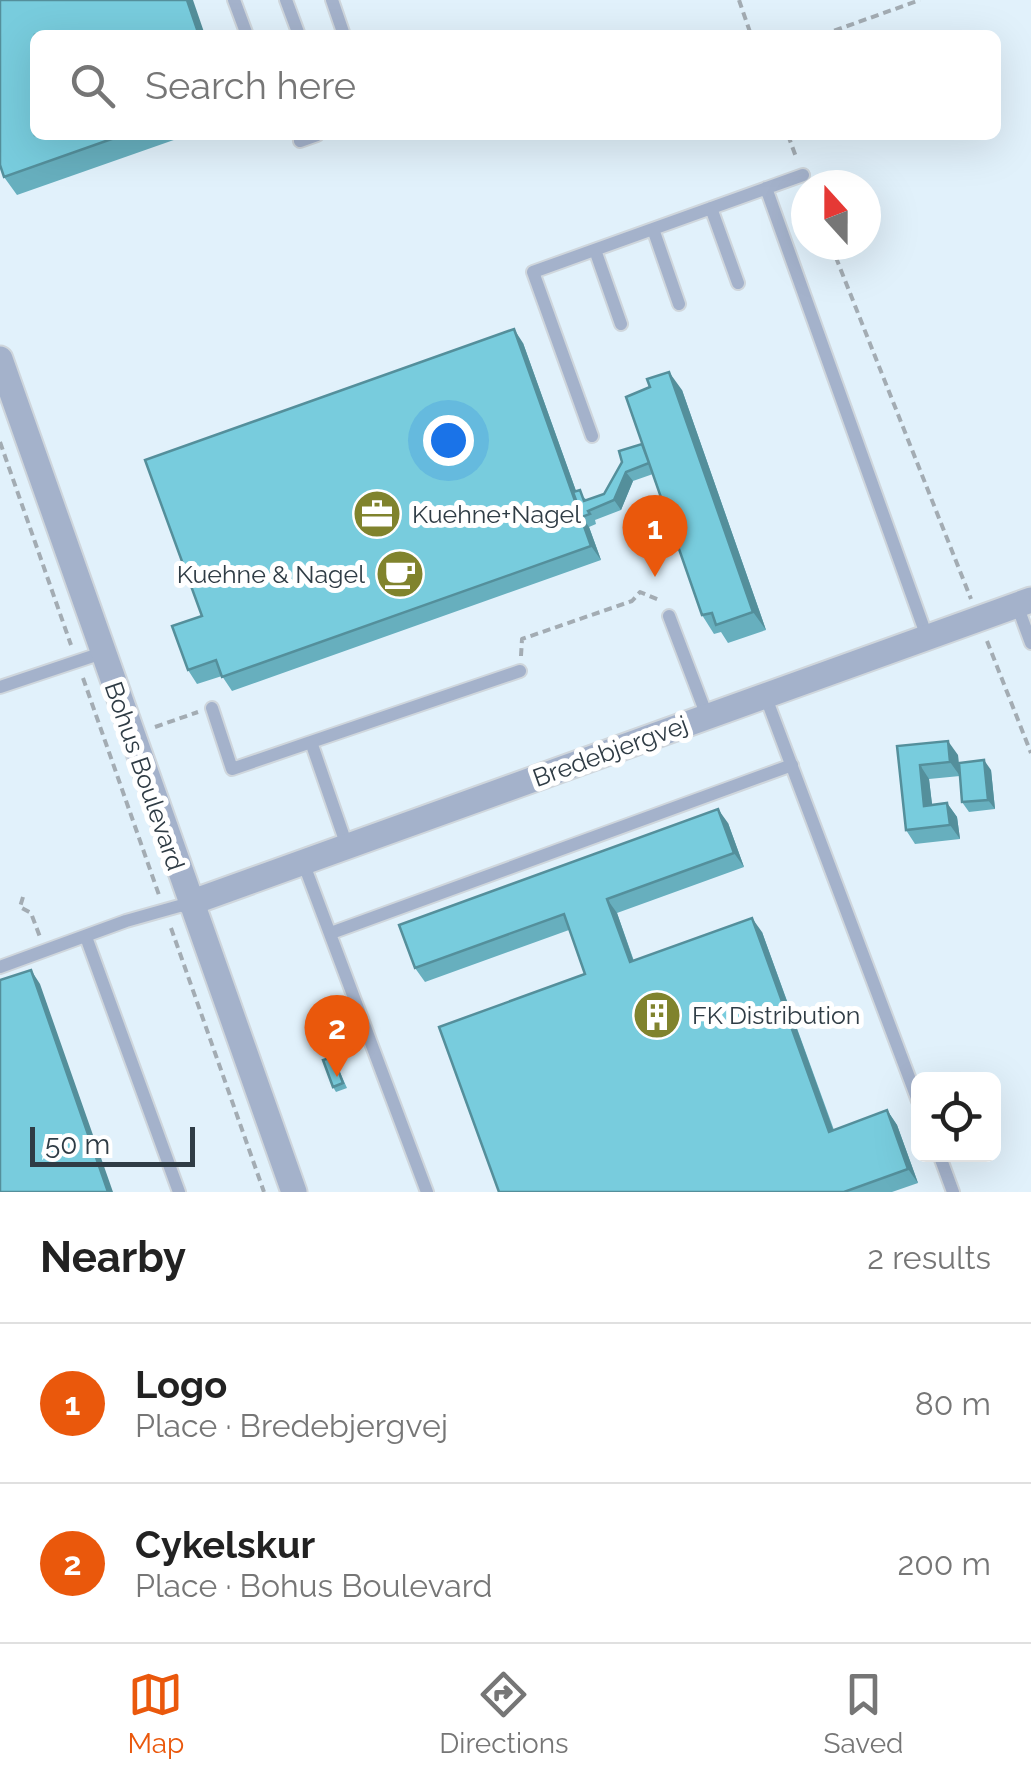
<!DOCTYPE html>
<meta charset="utf-8">
<style>
:root{--surface:#fff;--page:#f2f2f2;--text:#222;--muted:#767676;--line:#e0e0e0;--accent:#ea580c}
body{margin:0;font-family:Raleway,sans-serif;background:var(--page);color:var(--text)}
.controls{position:absolute;right:30px;bottom:30px;display:grid;overflow:hidden;border-radius:15px;box-shadow:0 10px 40px #0002}
.controls button{width:90px;height:90px;display:grid;place-items:center;padding:0;border:0;border-bottom:2px solid var(--line);background:var(--surface);color:var(--text);font:50px sans-serif}
.compass{position:absolute;left:791px;top:170px;width:90px;height:90px;border-radius:50%;background:var(--surface);box-shadow:0 10px 40px #0002;rotate:339deg}
.scale{position:absolute;left:30px;bottom:25px;width:165px;box-sizing:border-box;padding-left:10px;border:5px solid #2f3c45;border-top:0;font-size:28px;line-height:35px;white-space:nowrap;color:#2f3c45;-webkit-text-stroke:8px #fff;paint-order:stroke}
.you{position:absolute;left:448px;top:440px;width:35px;height:35px;margin:-25px;border:8px solid #fff;border-radius:50%;background:#1a73e8;box-shadow:0 0 0 15px #1a73e833}
.badge{display:grid;place-items:center;width:65px;height:65px;border-radius:50%;background:var(--accent);color:#fff;font-size:32px;font-weight:700}
.pin{position:absolute;translate:-50% -82px;filter:drop-shadow(0 2px 5px #0008)}
.pin::after{content:'';position:absolute;top:52px;width:35px;height:30px;background:inherit;clip-path:polygon(0 0,100% 0,50% 100%)}
.list{margin:0;padding:0;list-style:none}
h2{display:flex;justify-content:space-between;align-items:center;height:130px;margin:0;padding:0 40px;font-size:42px}
h2 small{font-size:32px;font-weight:400;color:var(--muted)}
.list li{display:grid;grid-template-columns:65px 1fr auto;gap:30px;align-items:center;box-sizing:border-box;height:160px;padding:0 40px;border-top:2px solid var(--line)}
.list b{display:block;font-size:38px;white-space:nowrap}
.list p{margin:0;font-size:32px;white-space:nowrap;color:var(--muted)}
.list em{font-size:32px;font-style:normal;color:var(--muted)}
.icon{flex:none;width:55px;height:55px;fill:none;stroke:currentColor;stroke-width:2;stroke-linecap:round;stroke-linejoin:round}
.map{position:relative;flex:none;width:1031px;height:1192px;overflow:hidden}
.search{position:absolute;background:var(--surface);box-shadow:0 10px 40px #0002;left:30px;right:30px;top:30px;height:110px;display:flex;align-items:center;gap:25px;box-sizing:border-box;padding:0 35px;border-radius:15px;color:var(--muted);font-size:38px}
.sheet{height:450px;background:var(--surface)}
nav{display:flex;justify-content:space-around;align-items:center;box-sizing:border-box;height:140px;border-top:2px solid var(--line);background:var(--surface);font-size:28px;color:var(--muted)}
nav a{display:grid;justify-items:center;gap:5px}
nav .on{color:var(--accent)}
.map>svg:first-child{display:block}
.built{fill:#e1f1fb;fill-rule:evenodd}
.lines{fill:none;stroke-linecap:round;stroke-linejoin:round}
.service-casing{stroke:#cfd6dc;stroke-width:16}
.minor-casing{stroke:#cfd6dc;stroke-width:29}
.path{stroke:#a3acb3;stroke-width:4;stroke-dasharray:8 5;stroke-linecap:butt}
.service{stroke:#a4b2cb;stroke-width:12}
.minor{stroke:#a4b2cb;stroke-width:25}
.wall{fill:#67afbe}
.shaded-wall{fill:#548f9b}
.building{fill:#78ccdd;stroke:#548f9b;stroke-width:2.5}
.labels{text-anchor:middle;dominant-baseline:central;stroke-width:10;stroke-linejoin:round;paint-order:stroke}
.poi-label{font-size:25px;fill:#2f3c45;stroke:#fff;text-anchor:start}
.street-label{font-size:25px;fill:#2f3c45;stroke:#fff}
</style>
<div class="map">
<svg width="1031" height="1192" viewBox="0 0 1031 1192">
<rect width="100%" height="100%" fill="#f2f8fd"/>
<!-- built -->
<path class="built" d="M0,0H1031V1192H0ZM35,35H996V135H35ZM806,185H866V245H806ZM918,1080H994V1154H918Z"/>
<g class="lines">
<!-- service casing -->
<g class="service-casing">
<path id="service" d="M234,0L247,35
M286,0L299,35
M332,0L344,35
M300,141L317,135
M766,188L927,637
M711,208L738,283
M653,229L679,304
M595,250L621,324
M592,436L533,272L803,175
M1017,605L1031,643
M669,616L707,716
M0,687L102,653
M765,695L918,1101
M212,708L232,769L311,742
M347,846L311,742L520,671
M303,862L427,1192
M331,933L792,765
M86,937L179,1192
M0,967L126,921L190,903
M939,1154L953,1192"/>
</g>
<!-- minor casing -->
<g class="minor-casing">
<path id="minor" d="M0,359L294,1192
M190,903L1031,600"/>
</g>
<!-- path -->
<path class="path" d="M739,0L751,35
M822,35L920,0
M788,135L796,157
M831,245L971,599
M0,442L71,645
M987,641L1031,753
M521,656L522,639L632,601L640,592L659,600
M83,678L159,895
M155,727L198,712
M23,897L20,907L31,913L40,937
M171,928L264,1192"/>
<!-- service -->
<use href="#service" class="service"/>
<!-- minor -->
<use href="#minor" class="minor"/>
</g>
<!-- wall -->
<path class="wall" d="M35,135H188L17,195L4,177Z
M523,343L576,491L587,500L604,494L682,390L766,630L728,643L721,632L714,634L702,615L653,474L633,481L621,510L595,520L596,524L589,527L601,560L232,691L222,676L197,684L188,670L202,616Z
M897,746L958,755L959,771L991,770L995,809L969,812L962,802L960,776L929,779L932,805L947,803L957,817L960,839L915,844L906,830Z
M728,823L744,867L617,913L634,961L762,932L834,1130L887,1110L897,1125L918,1183L892,1192H499L585,974L569,930L425,982L415,968Z
M333,1057L347,1088L336,1092L333,1087Z"/>
<!-- shaded-wall -->
<path class="shaded-wall" d="M187,0H193L205,35H199Z
M514,329L523,343L585,516L582,517L589,527L601,560L591,546Z
M669,372L682,390L766,630L753,612Z
M626,472L633,481L621,510L614,500Z
M948,741L958,755L960,776L950,762Z
M984,760L991,770L995,809L988,800Z
M920,765L929,779L934,820L924,806Z
M947,803L957,817L960,839L950,825Z
M718,809L728,823L744,867L734,853Z
M607,899L617,913L639,977L630,962Z
M752,918L762,932L839,1146L829,1132Z
M31,970L40,984L113,1192H108Z
M887,1110L897,1125L918,1183L908,1169Z"/>
<!-- building -->
<path class="building" d="M0,0H187L199,35H35V135H123L4,177L0,165Z
M514,329L591,546L222,677L216,660L188,670L172,626L202,616L145,460Z
M669,372L753,612L716,625L712,613L702,615L626,397L650,387L647,379Z
M642,444L649,463L626,472L614,500L588,511L590,514L582,517L573,492L580,490L584,501L604,494L622,462L619,451Z
M948,741L950,762L920,765L924,806L947,803L950,825L906,830L897,746Z
M984,760L988,800L962,802L959,763Z
M718,809L734,853L607,899L630,962L752,918L829,1132L887,1110L908,1169L844,1192H499L439,1027L585,974L564,914L415,968L399,925Z
M31,970L108,1192H0V980Z
M333,1057L343,1083L333,1087L323,1060Z"/>
<!-- icons -->
<defs>
<g id="office-disc" transform="scale(2.5)"><circle r="9.5" fill="#80832d" stroke="#fff"/><path d="M-6-3h4V-5.5h4V-3h4V5H-6ZM-1-4.5V-3h2v-1.5ZM-6 0V1H6V0Z" fill="#fff"/></g>
<g id="cafe-disc" transform="scale(2.5)"><circle r="9.5" fill="#80832d" stroke="#fff"/><path d="M-5.5-4.5H6V0H3Q3 3.5 0 3.5H-2.5Q-5.5 3.5-5.5 0ZM3-3.2v2h1.7v-2ZM-6 4.5H4V6H-6Z" fill="#fff"/></g>
<g id="building-disc" transform="scale(2.5)"><circle r="9.5" fill="#80832d" stroke="#fff"/><path d="M-4-6H4V6H1V3H-1V6H-4ZM-2.5-4.3h1.7v1.8h-1.7ZM.8-4.3h1.7v1.8H.8ZM-2.5-1h1.7V.8h-1.7ZM.8-1h1.7V.8H.8Z" fill="#fff"/></g>
</defs>
<g fill-rule="evenodd">
<use href="#office-disc" x="377" y="514"/>
<use href="#cafe-disc" x="400" y="574"/>
<use href="#building-disc" x="657" y="1015"/>
</g>
<g class="labels">
<!-- poi labels -->
<g class="poi-label">
<text x="412" y="514">Kuehne+Nagel</text>
<text x="365" y="574" text-anchor="end">Kuehne &amp; Nagel</text>
<text x="692" y="1015">FK Distribution</text>
</g>
<!-- street labels -->
<g class="street-label">
<text transform="translate(610 751) rotate(-20)">Bredebjergvej</text>
<text transform="translate(145 776) rotate(71)">Bohus Boulevard</text>
</g>
</g>
</svg>
<div class="controls">
<button><svg class="icon" aria-label="locate" viewBox="0 0 24 24"><circle cx="12" cy="12" r="6"/><path d="M12 2v4M12 18v4M2 12h4M18 12h4"/></svg></button>
</div>
<svg class="compass" viewBox="-18 -18 36 36"><path d="M0-13l5 13h-10z" fill="#e53935"/><path d="M0 13l5-13h-10z" fill="#767676"/></svg>
<div class="scale">50 m</div>
<div class="you"></div>
<div class="pin badge" style="left:655px;top:577px">1</div>
<div class="pin badge" style="left:337px;top:1077px">2</div>
<div class="search"><svg class="icon" aria-label="search" viewBox="0 0 24 24"><circle cx="10" cy="10" r="6"/><path d="M15 15l6 6"/></svg>Search here</div>
</div>
<section class="sheet">
<h2>Nearby<small>2 results</small></h2>
<ul class="list">
<li><span class="badge">1</span><div><b>Logo</b><p>Place · Bredebjergvej</p></div><em>80 m</em></li>
<li><span class="badge">2</span><div><b>Cykelskur</b><p>Place · Bohus Boulevard</p></div><em>200 m</em></li>
</ul>
</section>
<nav>
<a class="on"><svg class="icon" aria-label="map" viewBox="0 0 24 24"><path d="M3 6l6-2 6 2 6-2v14l-6 2-6-2-6 2zM9 4v14M15 6v14"/></svg>Map</a>
<a><svg class="icon" aria-label="directions" viewBox="0 0 24 24"><path d="M12 3l9 9-9 9-9-9zM9 14v-3h6M13 9l2 2-2 2"/></svg>Directions</a>
<a><svg class="icon" aria-label="saved" viewBox="0 0 24 24"><path d="M7 4h10v16l-5-4-5 4z"/></svg>Saved</a>
</nav>
